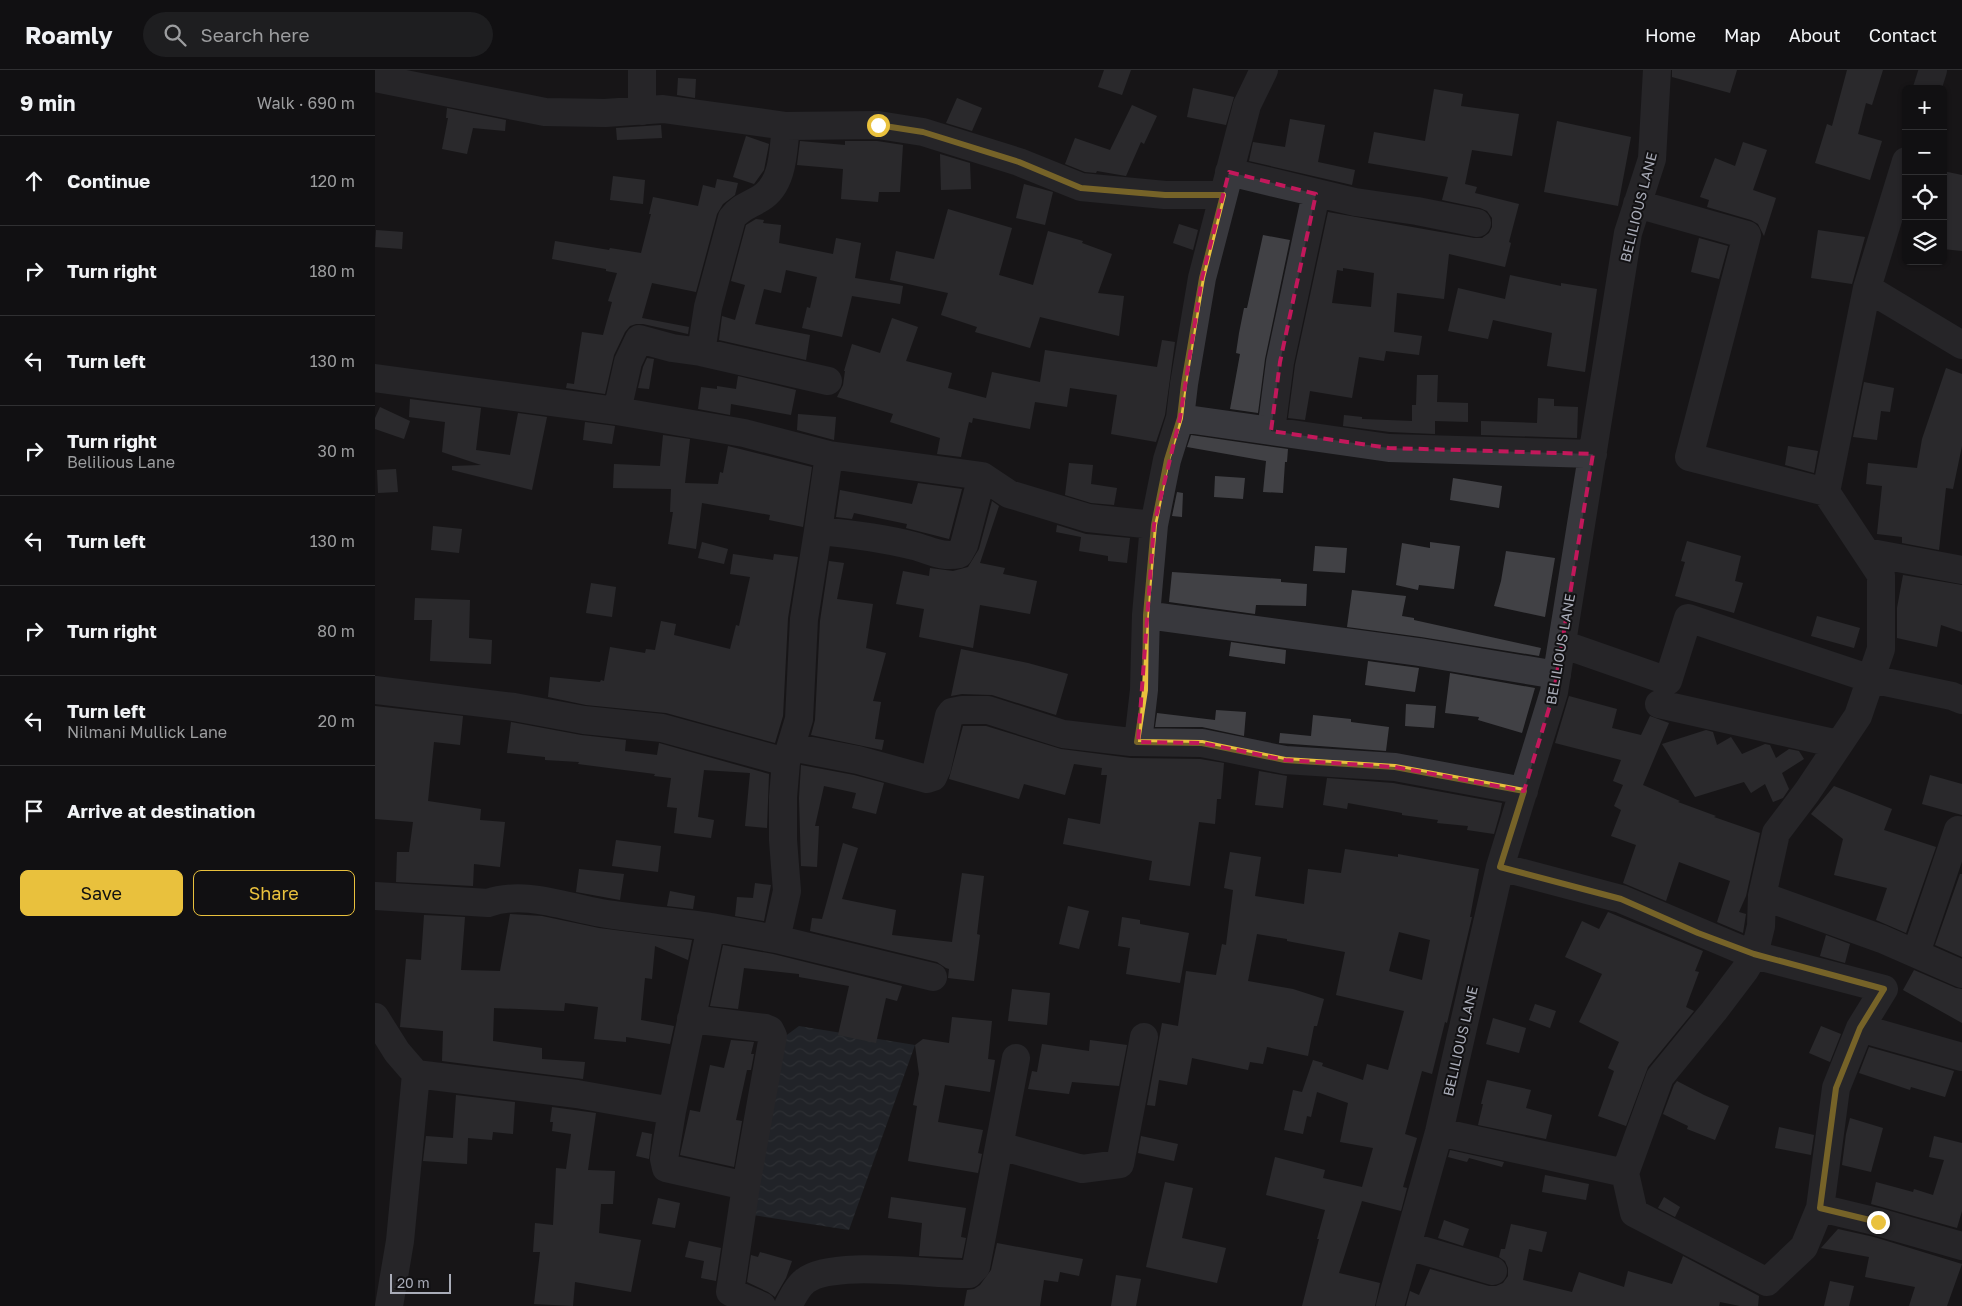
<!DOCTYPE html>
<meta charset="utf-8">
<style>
:root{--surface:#111012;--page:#1e1e20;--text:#f1f3f6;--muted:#9c9d9f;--line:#303032;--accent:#e9c13d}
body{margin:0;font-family:"Golos Text",sans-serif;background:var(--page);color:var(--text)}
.controls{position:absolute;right:15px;top:15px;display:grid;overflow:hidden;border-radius:8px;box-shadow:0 1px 4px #0004}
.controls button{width:45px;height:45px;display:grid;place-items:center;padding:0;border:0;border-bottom:1px solid var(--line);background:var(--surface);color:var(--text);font:25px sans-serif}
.scale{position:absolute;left:15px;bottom:12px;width:61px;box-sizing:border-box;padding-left:5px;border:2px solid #a9acb8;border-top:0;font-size:14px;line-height:18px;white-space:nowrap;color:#a9acb8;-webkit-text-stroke:4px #121113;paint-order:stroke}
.stop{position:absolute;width:15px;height:15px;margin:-11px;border:4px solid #e9c13d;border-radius:50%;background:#fff}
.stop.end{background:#e9c13d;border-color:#fff;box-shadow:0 1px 5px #0008}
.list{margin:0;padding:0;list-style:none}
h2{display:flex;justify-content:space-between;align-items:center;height:65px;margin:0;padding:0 20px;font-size:21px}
h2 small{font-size:16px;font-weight:400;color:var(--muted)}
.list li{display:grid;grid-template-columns:32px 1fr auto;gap:15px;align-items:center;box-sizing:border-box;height:90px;padding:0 20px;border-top:1px solid var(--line)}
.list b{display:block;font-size:19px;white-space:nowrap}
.list p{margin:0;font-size:16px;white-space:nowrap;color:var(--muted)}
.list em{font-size:16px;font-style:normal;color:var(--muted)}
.actions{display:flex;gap:10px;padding:15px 20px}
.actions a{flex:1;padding:11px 0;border:1px solid var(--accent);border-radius:8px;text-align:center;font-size:18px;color:var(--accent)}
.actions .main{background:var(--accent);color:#111}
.icon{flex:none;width:28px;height:28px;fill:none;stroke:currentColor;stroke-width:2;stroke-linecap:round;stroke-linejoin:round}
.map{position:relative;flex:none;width:1587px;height:1236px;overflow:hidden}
header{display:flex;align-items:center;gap:30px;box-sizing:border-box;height:70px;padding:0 25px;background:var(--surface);border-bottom:1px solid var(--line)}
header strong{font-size:24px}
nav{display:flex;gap:28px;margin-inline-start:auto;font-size:18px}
.search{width:350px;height:45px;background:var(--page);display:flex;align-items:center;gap:12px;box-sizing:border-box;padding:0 18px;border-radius:28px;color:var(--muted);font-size:19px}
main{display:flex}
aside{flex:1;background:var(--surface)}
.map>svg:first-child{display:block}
.water{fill:url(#water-waves)}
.building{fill:#414145;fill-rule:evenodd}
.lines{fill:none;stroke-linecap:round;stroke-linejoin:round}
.minor{stroke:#38383d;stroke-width:28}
.route{stroke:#e9c13d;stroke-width:6}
.marked{fill:none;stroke:#c2185b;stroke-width:4;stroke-dasharray:10 6;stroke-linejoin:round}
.labels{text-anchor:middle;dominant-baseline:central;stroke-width:4;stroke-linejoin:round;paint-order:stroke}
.street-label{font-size:14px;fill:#a9acb8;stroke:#121113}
</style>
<header>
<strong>Roamly</strong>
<div class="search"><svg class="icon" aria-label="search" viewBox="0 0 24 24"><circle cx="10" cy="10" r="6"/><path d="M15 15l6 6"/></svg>Search here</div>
<nav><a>Home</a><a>Map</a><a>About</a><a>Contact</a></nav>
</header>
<main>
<aside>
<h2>9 min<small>Walk · 690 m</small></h2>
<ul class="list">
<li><svg class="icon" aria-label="ahead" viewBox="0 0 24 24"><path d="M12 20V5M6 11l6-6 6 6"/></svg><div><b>Continue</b></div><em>120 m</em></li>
<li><svg class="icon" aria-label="right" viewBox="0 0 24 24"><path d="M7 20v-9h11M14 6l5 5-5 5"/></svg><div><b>Turn right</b></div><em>180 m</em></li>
<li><svg class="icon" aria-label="left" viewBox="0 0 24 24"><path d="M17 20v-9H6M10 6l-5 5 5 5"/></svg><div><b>Turn left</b></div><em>130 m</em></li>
<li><svg class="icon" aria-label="right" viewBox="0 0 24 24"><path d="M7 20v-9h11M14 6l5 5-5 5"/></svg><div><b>Turn right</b><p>Belilious Lane</p></div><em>30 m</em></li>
<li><svg class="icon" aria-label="left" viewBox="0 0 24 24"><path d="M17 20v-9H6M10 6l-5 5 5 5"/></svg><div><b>Turn left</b></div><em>130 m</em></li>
<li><svg class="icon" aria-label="right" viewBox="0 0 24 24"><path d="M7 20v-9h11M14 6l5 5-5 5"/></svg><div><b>Turn right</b></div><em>80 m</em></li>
<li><svg class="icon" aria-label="left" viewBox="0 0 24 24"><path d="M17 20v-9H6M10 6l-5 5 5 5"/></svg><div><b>Turn left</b><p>Nilmani Mullick Lane</p></div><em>20 m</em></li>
<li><svg class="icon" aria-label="arrive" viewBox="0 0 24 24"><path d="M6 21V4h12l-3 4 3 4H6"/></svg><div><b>Arrive at destination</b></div></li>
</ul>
<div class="actions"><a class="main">Save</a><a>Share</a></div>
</aside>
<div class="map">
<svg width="1587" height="1236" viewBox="0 0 1587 1236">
<defs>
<pattern id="water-waves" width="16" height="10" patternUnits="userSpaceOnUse" patternTransform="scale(1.25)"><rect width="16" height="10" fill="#2d343c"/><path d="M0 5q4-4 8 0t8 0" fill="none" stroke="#494f56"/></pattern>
</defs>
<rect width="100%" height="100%" fill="#171618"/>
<!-- water -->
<path class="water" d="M424,956L540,975L474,1160L371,1144L405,970Z"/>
<!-- building -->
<path class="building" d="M729,0H756L747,25L723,17Z
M1297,0H1362L1355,23L1297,7Z
M1472,0H1508L1497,35L1491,33L1483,64L1507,71L1495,110L1440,93L1452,54L1457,56Z
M303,8L321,9L320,28L302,25Z
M818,18L859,27L851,55L812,47Z
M1059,19L1088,24L1086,36L1144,44L1137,86L1097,80L1090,114L1102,117L1100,123L1144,134L1134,172L1136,173L1130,197L1074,184L1069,229L1022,223L1019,262L1047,266L1044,285L1011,281L1009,291L984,287L977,328L935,321L930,350L913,348L920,295L953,142L1099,168H1107L1114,163L1117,157V148L1112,141L1105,138L1067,130L1073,107L993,93L999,62L1050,71ZM968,198L999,203L996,237L957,233L962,200L968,201Z
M582,28L607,38L597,61L571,53Z
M757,35L782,46L769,74L766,72L751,106L722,101L721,103L710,102L690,94L700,68L735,80Z
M72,38L131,50L130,61L98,58L92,84L67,79L73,48H71Z
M915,49L950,55L943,92L980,100L977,115L874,91L878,72L910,77Z
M1182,51L1256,67L1243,136L1169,122Z
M286,55L287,68L242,70L241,58Z
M371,66L394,74L389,100L379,114L358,107Z
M425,71L470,75V71H502L528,75L525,122H504L503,132L466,129L468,99L422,95Z
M1368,72L1392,80L1378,120L1401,128L1389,166L1383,154L1376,150L1332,137L1334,130L1325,127L1340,88L1360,96Z
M565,84L595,93L596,119L566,120Z
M1568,101L1587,105V181L1568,179Z
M238,106L270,110L268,134L235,130Z
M342,109L363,113L360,125L348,134L342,144L321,222L277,213L267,248L314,257L313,264L268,254H261L255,256L250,262L239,285L230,324L191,318L192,313L199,314L207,262L228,265L237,232L233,231L242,203L231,201V199L177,189L180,171L234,180L235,178L266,183L276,144H274L278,127L323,136L328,115L340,118Z
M649,114L678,122L670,155L641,148Z
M573,139L637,158L624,205L658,215L673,161L708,171L707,173L737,184L723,223L749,226L744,266L665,247L655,278L600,262L602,257L566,245L573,223L515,210L521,181L559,189Z
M381,149L389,150L388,153L406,155L404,173L458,184L461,168L486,173L480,208L528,216L525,234L477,226L467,267L427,258L432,237L435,238L442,207L411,200L406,223L389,219L380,254L435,265L431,290L344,270L347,246L360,250L370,215L356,211L371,155Z
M804,154L823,160L818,180L798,173Z
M1,160L28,162L27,179L0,177Z
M1443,160L1490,167L1477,214L1436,208Z
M888,165L915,170L890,289L883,343L855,339L865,284L861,283L864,263L869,238H872Z
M1324,168L1353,176L1344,209L1316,202Z
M1135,205L1186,216V213L1222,219L1210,302L1172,296L1177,263L1118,250L1113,269L1073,261L1083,218L1130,229Z
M517,248L543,257L531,291L577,303L573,318L611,328L617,302L665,312L670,280L782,297L787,270L800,272L790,345L781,372L736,364L742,325L695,318L692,337L660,332L655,359L598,348L597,353L594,352L586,387L562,384L565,368L515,352L518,344L462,327L468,315L470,301H469L477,274L505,283Z
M272,288L279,289L274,319L263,318L268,297Z
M1571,298L1587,304V376L1578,419L1571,418L1564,480L1527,473V467L1502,464L1507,416L1491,414L1493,393L1542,398L1547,369Z
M1042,305H1063L1062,332L1093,333V352L1060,351V364L1015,362L968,356L969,345L987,347V349L1037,351V335H1041Z
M363,306L421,320L416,345L356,334L355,345L323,339L326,317L342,319V316L361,319Z
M1489,312L1519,318L1515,342L1506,341L1502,370L1478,367Z
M1163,328L1179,329V336L1203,337L1202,368L1106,365V351L1162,353Z
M35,329L106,338L101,380L135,385L143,343L172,347L157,420L77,400V396L106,395L67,382L70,352L34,347Z
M5,337L35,351L29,369L0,359V348Z
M423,344L461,347L459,370L422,360Z
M210,352L240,356L237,374L208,370Z
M288,365L315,369L310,413L343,414L345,402L348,403L353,376L437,397L428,457L394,450L395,445L327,433L321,479L293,474L298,442H295L296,419L238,418L239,394L285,396Z
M816,365L913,379L912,392H910L908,423L888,422L891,391L812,377Z
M1413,376L1443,381L1439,403L1410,395Z
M694,393L718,395L716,414L742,418L739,435L716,433L690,425Z
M21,399L23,422L3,423L2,400Z
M840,406L870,408L868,429L839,427Z
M1078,408L1127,416L1124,438L1075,430Z
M543,413L587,419L574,469L531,458L532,454L479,443L477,449L461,447L465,420L537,434Z
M802,422L808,423L807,447L797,446Z
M617,431L624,436L605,493L630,498L628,504L662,511L655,544L605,535L598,578L544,567L549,539L521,534L528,501L554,506L555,498L578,501L593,497L604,479Z
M682,455L711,464L755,468L752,493L733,491V486L704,481L706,467L681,462Z
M58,456L87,459L84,483L56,480Z
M1312,471L1366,486L1360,511L1368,513L1359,543L1300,526L1310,492L1306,491Z
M327,472L353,479L349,494L323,488Z
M1055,472L1085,476L1079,519L1044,515L1043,520L1021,515L1027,473L1055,478Z
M940,476L972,478L970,503L938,501Z
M1131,481L1180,488L1170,547L1119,536L1126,511Z
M358,484L398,490L399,484L423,487L413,548L408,646L400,673L291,643L211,635L173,627L175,607L225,612L226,610L229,611L235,577L270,583L271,579L280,580L286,551L301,554L299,565L355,579L361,555L364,556L375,507L355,504Z
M454,491L469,493L462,529L498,534L491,578L511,583L498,631L506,632L500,669L509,670L507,680L436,665L440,650L445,551Z
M797,502L906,509V512L932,514L931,536L881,535L880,544L794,532Z
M1528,505L1587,515V562L1566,555L1562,577L1522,568V538Z
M216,513L241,517L237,547L211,543Z
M977,520L1031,526L1027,546L1039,548V550L1166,578L1164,586L1046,567L972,557Z
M40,528L95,530L94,568L117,570L116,594L55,591L57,550H39Z
M1442,546L1485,558L1479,578L1436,566Z
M856,572L911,580L910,594L854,586Z
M586,579L653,593L693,604L681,645L617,625L587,624L576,626Z
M993,591L1044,598L1040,622L990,615Z
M1075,603L1160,618L1147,663L1103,650L1104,647L1070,643Z
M1194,626L1242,639L1237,658L1266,665L1275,646L1294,653L1268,715L1305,731L1303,732L1341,746L1339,747L1385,763L1371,826L1364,842L1371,844L1368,863L1342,852L1355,811L1304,792L1291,831L1248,813L1261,775L1236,766L1246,740L1239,736L1248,715L1238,711L1246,690L1180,673Z
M1031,634L1061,636L1059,658L1030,656Z
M0,636L88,646L85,675L59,672L53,731L106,739L105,750L130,752L125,797L99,794L98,816L21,812L22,782H34L38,752L0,749Z
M841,640L871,642L869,666L827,657H780L782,643L840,650Z
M938,645L976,649V652L1014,657L1011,681L904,673L905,663L936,666Z
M136,652L206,665L251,670L250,681L282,685L284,673L394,704L392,758L370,756L375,703L329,700L323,747L339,750L336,768L299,763L302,738L292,737L296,708L279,706L280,704L203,694L204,692L170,690V687L132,683Z
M588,656H611L686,679L756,688L825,689L849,693L846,729H842L840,754L824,752L815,816L774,810L777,791L688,774L693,748L725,754L732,705H726L727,698L699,694L690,725L649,714L644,729L574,709Z
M1331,660L1338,662L1342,675L1356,667L1367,684L1390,674L1395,675L1401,688L1414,679L1424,681L1429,689L1407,703L1414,719L1408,728L1398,732L1390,714L1376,723L1369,712L1320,727L1287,674Z
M426,695L479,705L509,713L501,744L477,738L481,723L449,716L440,756H444L442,797L426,796L424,728Z
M884,701L912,706L908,738L880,735Z
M1555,705L1587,714V745L1547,734Z
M952,708L1018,713L1127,733L1125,743L1119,764L1092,760L1093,756L1062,753L1063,750L1027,745V743L973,733L972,739L948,735Z
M1459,716L1517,739L1509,760L1561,777L1531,863L1501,850L1512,818L1459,805L1468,769L1436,744Z
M241,770L286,776L283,802L237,796Z
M468,773L483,778L467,829L521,840L517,865L577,872L587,803L609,806L602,864L605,865L599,911L573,908L574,899L571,898L562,892L435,861L437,848L447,849Z
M970,779L1023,787V784L1104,799L1095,847H1097L1072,953L1070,952L1057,1004L1047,1001L1030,1064L1042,1068L1028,1117L1032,1118L1026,1141L987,1131L964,1203L1005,1213L1000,1236H927L944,1169H942L950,1140L891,1125L900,1087L950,1100L948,1108L987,1117L998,1078L965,1072L973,1033L942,1022L936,1047L932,1046L928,1064L909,1060L918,1020L927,1022L938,990L948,993L947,996L988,1010L992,994L1013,1000L1029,941L961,925L970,882L912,871V869L882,864L873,911L918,919L949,929L942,956H939L933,986L892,977L888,994L875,992L873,1000L817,988L812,1015L784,1010L780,1036L772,1035L787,953L803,956L811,901L841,905L847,874L851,875L858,820L849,818L855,782L886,787L880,826L929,834L933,799L966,803ZM1024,862L1055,870L1047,910L1014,901Z
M204,799L249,804L245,830L201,822Z
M1585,804H1587V887L1560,875Z
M380,813L396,815L389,851L360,846L362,827L378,828Z
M295,821L320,826L318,839L292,836Z
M693,836L714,841L704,879L684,874Z
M1233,842L1328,881L1320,901L1324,902L1311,937L1319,941L1273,997L1251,1056L1223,1046L1239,1001L1233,998L1244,972L1204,952L1227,904L1190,887L1207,851L1224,859Z
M135,844L167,846L224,858L317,870L313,890L280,876L277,909L270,908L266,950L299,956L295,974L251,967V972L219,969L223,937L190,933L189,941L119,938L118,971L167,978V989L210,992L208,1009L67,991L68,961L25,957L31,889L46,890L49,845L90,847L86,900L125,901Z
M747,847L765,850V854L814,863L805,913L751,904L755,878L743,876Z
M1451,865L1475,874L1470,893L1445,886Z
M348,875L398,884L527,916L522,931L511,928L501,973L463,965L474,916L424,907V904L369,898L363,939L335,936Z
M1539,900L1581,918L1587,919V953L1528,920Z
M637,919L675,923L672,955L633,951Z
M1160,934L1181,941L1175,958L1154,950Z
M577,947L617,951L613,989L620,990L615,1022L570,1015L563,1052L608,1060L603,1083L607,1084L603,1103L533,1091L542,1036L538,1035L544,1004L540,975L548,969L574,973Z
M1118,948L1151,958L1144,983L1111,974Z
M1446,956L1466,964L1455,992L1434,983Z
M356,970L379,972L376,984H379L376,1000H372L361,1050L367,1051L359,1097L305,1085L315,1040L325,1042L335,995L349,998Z
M715,970L752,975L744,1016L697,1012L694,1024L653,1019L657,1001L662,1002L667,974L714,981Z
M1494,977L1579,1001L1570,1027L1536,1017L1535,1020L1484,1003Z
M1112,1010L1156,1020L1151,1038L1177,1045L1171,1069L1103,1055L1108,1034H1106Z
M1302,1011L1329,1025L1354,1036L1340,1070L1312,1059L1313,1056L1288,1044L1299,1015Z
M81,1025L140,1032L138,1064L118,1062L117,1070L93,1068L92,1094L48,1091L51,1066L78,1068Z
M177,1037L221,1043L213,1100L240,1101L238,1134H226L224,1163L266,1170L256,1222L200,1212L198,1236L159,1234L165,1182H158L160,1153L178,1155L181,1098L191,1099L196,1064L177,1061L178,1052H175Z
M1475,1048L1508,1058L1496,1102L1467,1095L1471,1064Z
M1404,1057L1439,1065L1436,1085L1400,1078Z
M267,1062L277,1064L274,1089L261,1086Z
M766,1066L803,1074L799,1091L763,1083Z
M1559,1066L1587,1073V1141L1582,1158L1496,1134L1501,1112L1538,1122L1539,1119L1558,1125L1569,1090L1554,1087Z
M1075,1080L1129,1092L1127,1097L1094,1088L1092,1092L1073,1087Z
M1170,1105L1214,1114L1211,1130L1167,1122Z
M790,1112L818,1118L807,1168L851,1178L842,1213L771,1197Z
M516,1127L591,1138L586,1167L591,1168L587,1188L544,1186L547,1153L513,1148Z
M1289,1127L1305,1137L1300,1147L1283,1138Z
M283,1128L305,1133L300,1158L277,1154Z
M1069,1150L1094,1159L1088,1176L1063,1168Z
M1136,1154L1172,1162L1167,1182L1154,1179L1148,1210L1197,1222L1204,1202L1249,1217L1253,1201L1297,1214L1308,1186L1384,1226L1383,1236H1365L1345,1232L1344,1236H1031L1035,1221L1044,1225L1055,1199L1114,1216H1121L1128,1213L1133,1206V1198L1130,1191L1124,1187L1126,1179H1130Z
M1463,1159L1499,1167L1587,1194L1572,1236H1534L1540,1217L1490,1207L1494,1187L1446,1178Z
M314,1171L346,1178L341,1211L326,1208L329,1191L310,1187Z
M622,1173L708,1189L704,1206L685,1202L683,1212L669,1210L665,1236H589L592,1220L599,1219L605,1215L616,1200Z
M385,1182L417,1191L411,1208L400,1227L393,1222L372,1212L376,1185L383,1187Z
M741,1205L766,1209L761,1236H736Z
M1455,1211L1479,1216L1474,1236H1449Z"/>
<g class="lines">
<!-- minor -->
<path class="minor" d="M267,0V41
M0,8L170,42L230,43L288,39L411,56L503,55L548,62L644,92L706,117L790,125H848
M1552,19L1558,0
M854,102L980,132L1042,141L1102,153
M1262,134L1372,165L1314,387L1451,422
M1492,218L1587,275
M326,282L453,311
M0,308L242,341L253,292L264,269L297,278L326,282L333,237L357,148C365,137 375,135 386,128C409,114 408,80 411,56
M242,341L369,363L454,385L443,461C476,464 508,468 539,476C555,480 567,488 584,484L589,475L607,406L634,424L713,448L779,455
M805,348L1014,378L1218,384
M896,361L905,292L941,124
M454,385L607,406
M1491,482L1587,500
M771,545L1044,582L1182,605
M1187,574L1293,611L1313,548L1496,609L1577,626L1587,630
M0,620L139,637L209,650L287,658L411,692L424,649L429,549L443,461
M1284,634L1463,674
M763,672L769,620L771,545L779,455L792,390L805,348L809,314L827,208L872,35L889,0
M416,677L483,690L552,709L558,707L562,698L574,646L577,642L587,640H613L688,664L756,672L827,673L910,690L1020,697L1149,721
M1125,797L1246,829L1379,885L1509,919L1485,958L1461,1018L1445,1138L1429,1177L1392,1212L1259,1143L1250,1103L1285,1007L1339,941L1370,900L1379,885L1386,856L1387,826L1401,763L1432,722L1483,646L1506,579V505L1451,422L1492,218L1531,91
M0,826L113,833C149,820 190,837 226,843C262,849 300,852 336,857
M1387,826L1507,869L1587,904
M401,869L558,907
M1541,883L1583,760
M0,947L22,982L41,1004L202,1024L297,1041L336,857L401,869L412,821L408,770V727L411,692
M316,949L390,958L395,960L398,966L371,1116L355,1222L387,1236
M1485,958L1587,987
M297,1041L289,1089L291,1098L371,1116
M1064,1062L1250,1103
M625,1076L707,1099L745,1094L769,967
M1445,1138L1503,1152L1587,1176
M1033,1176L1118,1201
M14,1236L25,1171L41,1004
M413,1236C417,1228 423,1216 430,1211C457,1189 556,1205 594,1204L601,1197L641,988
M1015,1236L1064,1062L1125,797L1179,622L1253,163L1277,89L1282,0"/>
</g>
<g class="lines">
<!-- route -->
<path class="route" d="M503,55L548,62L644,92L706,118L790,125H848L827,208L809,314L805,348L792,390L779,455L771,545L770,620L762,672L827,673L910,690L1020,697L1149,721L1125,797L1246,829L1323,863L1379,884L1509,919L1485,958L1461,1018L1445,1138L1503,1152"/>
</g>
<!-- marked area -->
<path d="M0 0H1587V1236H0ZM854,102L941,124L905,292L896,361L1014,378L1218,384L1179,622L1149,721L1020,697L910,690L827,673L763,672L779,455L805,348L827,208Z" fill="#171618" fill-opacity=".55" fill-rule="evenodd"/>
<path class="marked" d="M854,102L941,124L905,292L896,361L1014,378L1218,384L1179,622L1149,721L1020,697L910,690L827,673L763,672L779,455L805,348L827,208Z"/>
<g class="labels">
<!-- street labels -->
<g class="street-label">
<text transform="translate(1263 137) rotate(-76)">BELILIOUS LANE</text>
<text transform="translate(1185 579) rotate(-80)">BELILIOUS LANE</text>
<text transform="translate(1085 971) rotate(-77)">BELILIOUS LANE</text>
</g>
</g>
</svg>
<div class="controls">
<button>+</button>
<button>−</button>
<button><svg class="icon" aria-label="locate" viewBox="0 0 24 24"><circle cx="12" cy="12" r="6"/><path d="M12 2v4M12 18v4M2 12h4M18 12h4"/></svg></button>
<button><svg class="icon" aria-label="layers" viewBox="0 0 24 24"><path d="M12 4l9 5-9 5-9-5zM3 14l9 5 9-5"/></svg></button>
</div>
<div class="scale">20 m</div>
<div class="stop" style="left:503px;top:55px"></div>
<div class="stop end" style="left:1503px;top:1152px"></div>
</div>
</main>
